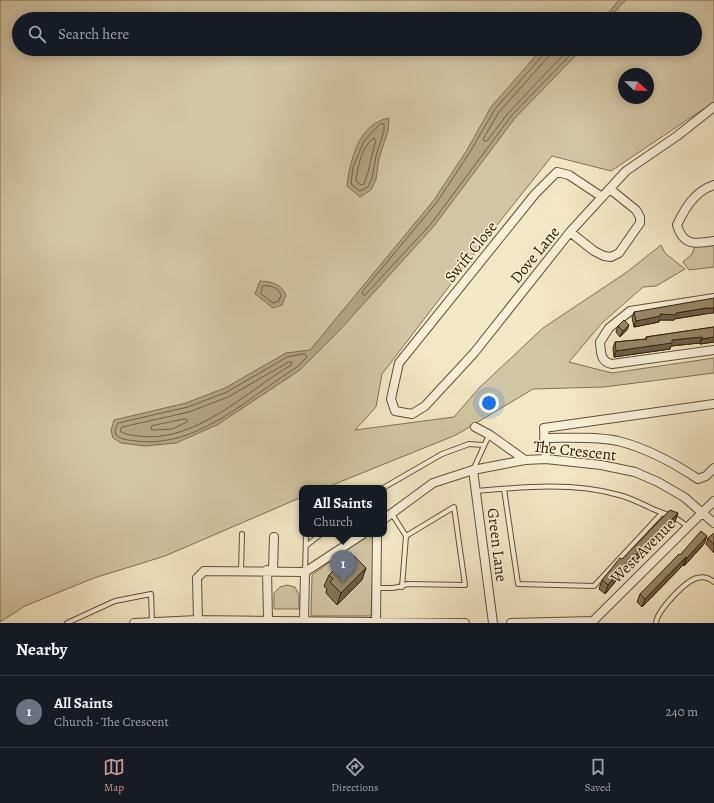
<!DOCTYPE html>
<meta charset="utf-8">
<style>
:root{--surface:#171b24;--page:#242831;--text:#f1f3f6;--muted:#9ea1a6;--line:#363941;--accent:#c59692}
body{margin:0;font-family:Alegreya,serif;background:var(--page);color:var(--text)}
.compass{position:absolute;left:618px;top:68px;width:36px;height:36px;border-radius:50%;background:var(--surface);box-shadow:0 2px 10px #0003;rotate:113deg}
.you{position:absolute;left:489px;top:403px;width:14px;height:14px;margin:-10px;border:3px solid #fff;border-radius:50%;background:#1a73e8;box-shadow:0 0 0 6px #1a73e833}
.badge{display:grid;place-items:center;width:26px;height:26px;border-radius:50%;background:var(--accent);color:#fff;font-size:13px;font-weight:700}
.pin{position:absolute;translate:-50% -33px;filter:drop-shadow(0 1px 2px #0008)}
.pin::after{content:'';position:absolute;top:21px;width:14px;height:12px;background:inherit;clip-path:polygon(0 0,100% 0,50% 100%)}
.popup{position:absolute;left:299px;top:485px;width:88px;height:52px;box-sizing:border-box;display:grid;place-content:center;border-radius:8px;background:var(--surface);filter:drop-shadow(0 1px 3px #0005);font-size:13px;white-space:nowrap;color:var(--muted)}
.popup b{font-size:15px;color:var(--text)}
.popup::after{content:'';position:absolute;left:50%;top:100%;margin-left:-8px;border:8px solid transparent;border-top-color:var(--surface)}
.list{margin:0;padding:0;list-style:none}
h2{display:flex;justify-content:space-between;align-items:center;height:52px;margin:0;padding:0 16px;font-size:17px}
h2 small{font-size:13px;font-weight:400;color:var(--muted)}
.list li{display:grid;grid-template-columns:26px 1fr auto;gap:12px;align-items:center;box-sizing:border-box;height:72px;padding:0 16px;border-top:1px solid var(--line)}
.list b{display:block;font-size:15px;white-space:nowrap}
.list p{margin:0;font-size:13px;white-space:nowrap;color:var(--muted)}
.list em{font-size:13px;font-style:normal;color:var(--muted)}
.icon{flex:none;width:22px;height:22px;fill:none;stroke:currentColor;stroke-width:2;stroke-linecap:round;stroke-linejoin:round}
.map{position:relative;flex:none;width:714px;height:623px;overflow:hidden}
.search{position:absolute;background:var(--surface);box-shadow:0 2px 10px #0003;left:12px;right:12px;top:12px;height:44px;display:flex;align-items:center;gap:10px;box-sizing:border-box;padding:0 14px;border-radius:22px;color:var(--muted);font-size:15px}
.sheet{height:124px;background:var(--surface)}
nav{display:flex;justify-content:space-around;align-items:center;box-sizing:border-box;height:56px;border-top:1px solid var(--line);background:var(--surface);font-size:11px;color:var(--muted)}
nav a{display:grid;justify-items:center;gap:2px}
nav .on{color:var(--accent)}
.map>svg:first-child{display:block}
.green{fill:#d1c6a3;stroke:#827354;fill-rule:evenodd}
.water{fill:#b1a482;stroke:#7e6f50}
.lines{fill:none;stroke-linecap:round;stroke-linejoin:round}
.shore{stroke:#726243;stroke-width:1}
.service-casing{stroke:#625234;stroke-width:6}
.minor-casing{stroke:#625234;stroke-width:10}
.service{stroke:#f7f0d8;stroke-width:4}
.minor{stroke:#f7f0d8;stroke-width:8}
.wall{fill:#817559;stroke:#322004}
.shaded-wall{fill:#695f48;stroke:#322004}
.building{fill:#968867;stroke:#322004}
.labels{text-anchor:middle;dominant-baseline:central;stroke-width:3;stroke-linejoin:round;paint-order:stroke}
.street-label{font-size:16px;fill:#322004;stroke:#f7f0d8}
</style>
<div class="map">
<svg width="714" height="623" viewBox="0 0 714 623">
<rect width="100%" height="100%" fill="#f2e8c3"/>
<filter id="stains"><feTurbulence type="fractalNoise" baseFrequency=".005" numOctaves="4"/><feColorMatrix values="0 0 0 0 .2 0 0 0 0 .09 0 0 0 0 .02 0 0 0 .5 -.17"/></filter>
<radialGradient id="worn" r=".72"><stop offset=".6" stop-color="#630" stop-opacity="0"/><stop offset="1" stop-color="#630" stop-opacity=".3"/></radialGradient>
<!-- green -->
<path class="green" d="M0,0H714V102L611,171L552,156L474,254L382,374L376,407L355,430L454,417L479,388L543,328L627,272L661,245L665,253L685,269L656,286L643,287L602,323L569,362L612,373L714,358V373L604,387L533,389L456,435L325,488H302V497L165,556L94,578L25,606L0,622ZM19,19H695V49H19ZM624,74H648V98H624Z
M714,245V267L689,270L683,262L692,254L695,246Z
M369,536L374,539L371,616H311L312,575L361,539Z
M287,585L295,587L299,595V609H274V593L280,587Z"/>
<!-- water -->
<path class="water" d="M619,0H626L608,19H603Z
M544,49H582L515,118L434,226L338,332L300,370L217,425L176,443L145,446L121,443L113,438L111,430L114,420L186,403L225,388L286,353L310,350L434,200L467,150L491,107L539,52Z
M389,118L388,131L379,158L376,179L371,190L360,197L347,186C350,160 359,123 389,118Z
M260,281C272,282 280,283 286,295L282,305L273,308L255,294Z"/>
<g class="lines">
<!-- shore -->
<path class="shore" d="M546,49L545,53L495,109L470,152L437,202L362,292L363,295H365L431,224L512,115L576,49
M551,49L549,56L499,112L483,139L484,141H487L509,112L569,49
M384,124V131L376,156L372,178L368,187L360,191L351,184L353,167L364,141L380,124Z
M374,138L376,141C371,155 370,170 364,184L361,185L356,181C357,169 362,145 374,138Z
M263,286C271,285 278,287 281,295L279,301L273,303L261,294Z
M305,354L307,357L297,367C249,397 197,449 136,441C128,440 122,440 116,435L115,430L118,423L188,407L227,392L287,357Z
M289,362H292L291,365C246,392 194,444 138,436C131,435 125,435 120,431L122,427L189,412L228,397Z
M185,419L187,420V422L172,429L153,430L151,429L152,426Z"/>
<!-- service casing -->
<g class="service-casing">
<path id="service" d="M473,470L489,435
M383,488L442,454L469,444L483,445
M504,489L518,584L594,586L662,513
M476,491C523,487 573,482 619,495C631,498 642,504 653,509C669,516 674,515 688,527
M392,514L406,536
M306,546L321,534
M241,571L242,534
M305,572L306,534
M377,588C388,588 397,589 407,584L465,585L454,507L406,536L402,587
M67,623L115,601L151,594L152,621
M656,623C657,611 685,581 697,578C703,576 709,578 714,582"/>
</g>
<!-- minor casing -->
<g class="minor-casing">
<path id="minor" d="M714,185C695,191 685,208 677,225C683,246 695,244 714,241
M602,197L569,175L557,172L535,194L399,363L391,399L395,411L412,414L425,406L474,353L570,232L626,171L677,136L714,107
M570,232L594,251L604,256L611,257L619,253L640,223V217L636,210L610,189
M714,298L630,311L609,328L600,342C601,352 600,362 612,364L714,350
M475,427L490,435L525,460
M544,438C568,438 594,436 618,441C646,448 674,463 698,479L706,476L714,468
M546,459L544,428L714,404
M473,470L493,623
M384,519L433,483L473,470L525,460L546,459L601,465L635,472L658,482L684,497L714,523
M267,570L268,620
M273,570L274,537
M305,572L363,534
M198,620L197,578L204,571L305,572
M593,621L714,501
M134,623L198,620L465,623
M304,623L305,572
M376,623L377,534
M511,623L593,621"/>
</g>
<!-- service -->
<use href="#service" class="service"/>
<!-- minor -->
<use href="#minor" class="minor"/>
</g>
<!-- wall -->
<path class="wall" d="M634,312L705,314L674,319V320H659V322L634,327L632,317Z
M618,326L627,330L620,337L616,332Z
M714,327V342L700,344V343L671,346L670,349L614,357L613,348L615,342L646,339V337Z
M670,510L675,522L656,542L655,541L626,571L625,570L605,594L599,589L602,580Z
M714,534V553L706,544L708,538Z
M704,544L684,566L683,565L642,607L637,602L640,594L680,555Z
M329,575L362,580L337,605L326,593L327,589L324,586Z"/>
<!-- shaded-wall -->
<path class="shaded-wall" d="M707,308H714V313L705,314L674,319V320H659V322L634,327L636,321L660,314L676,313Z
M629,325L627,330L620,337L623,331Z
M702,337L700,343L671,346L670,349L614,357L616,351L672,340Z
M714,337V342L700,344L702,339Z
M678,513L675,522L656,542L659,533Z
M658,532L655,541L626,571L629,562Z
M707,536L704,544L684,566L687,558Z
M686,557L683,565L642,607L645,599Z
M628,561L625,570L605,594L608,585Z
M366,568L362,580L337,605L341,593Z"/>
<!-- building -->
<path class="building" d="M714,298V308H707L676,313V315L660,314L661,316L636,321L634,312Z
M624,320L629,325L623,331L618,326Z
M714,327V337L702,339V337L672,340V343L616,351L615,342L647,339L646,337Z
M670,510L678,513L659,533L658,532L629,562L628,561L608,585L602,580L620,558L622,559Z
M701,531L707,536L687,558L686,557L645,599L640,594L679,554L680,555Z
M714,533V545L708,538Z
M351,553L366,568L341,593L330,582L333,579L329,575Z"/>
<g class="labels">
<!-- street labels -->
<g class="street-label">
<text transform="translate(471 252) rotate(-51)">Swift Close</text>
<text transform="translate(535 255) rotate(-51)">Dove Lane</text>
<text transform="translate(575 451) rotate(6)">The Crescent</text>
<text transform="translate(497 545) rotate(83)">Green Lane</text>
<text transform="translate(643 551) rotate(-45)">West Avenue</text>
</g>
</g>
<rect width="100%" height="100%" filter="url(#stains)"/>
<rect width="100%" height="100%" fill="url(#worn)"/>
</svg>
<svg class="compass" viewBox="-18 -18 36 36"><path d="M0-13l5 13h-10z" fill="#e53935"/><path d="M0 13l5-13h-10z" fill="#9ea1a6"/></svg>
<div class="you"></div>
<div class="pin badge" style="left:343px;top:583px;background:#6b7280">1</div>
<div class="popup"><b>All Saints</b>Church</div>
<div class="search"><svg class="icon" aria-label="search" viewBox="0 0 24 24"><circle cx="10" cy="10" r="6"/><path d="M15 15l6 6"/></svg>Search here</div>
</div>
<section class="sheet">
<h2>Nearby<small></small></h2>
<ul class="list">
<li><span class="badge" style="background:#6b7280">1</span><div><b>All Saints</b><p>Church · The Crescent</p></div><em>240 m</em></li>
</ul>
</section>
<nav>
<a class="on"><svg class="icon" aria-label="map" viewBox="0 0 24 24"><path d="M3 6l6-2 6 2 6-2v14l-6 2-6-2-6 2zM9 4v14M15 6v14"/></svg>Map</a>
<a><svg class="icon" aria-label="directions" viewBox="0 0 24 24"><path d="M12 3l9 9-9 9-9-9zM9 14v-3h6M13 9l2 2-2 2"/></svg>Directions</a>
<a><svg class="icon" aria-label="saved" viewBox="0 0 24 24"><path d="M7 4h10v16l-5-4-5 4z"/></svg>Saved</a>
</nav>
